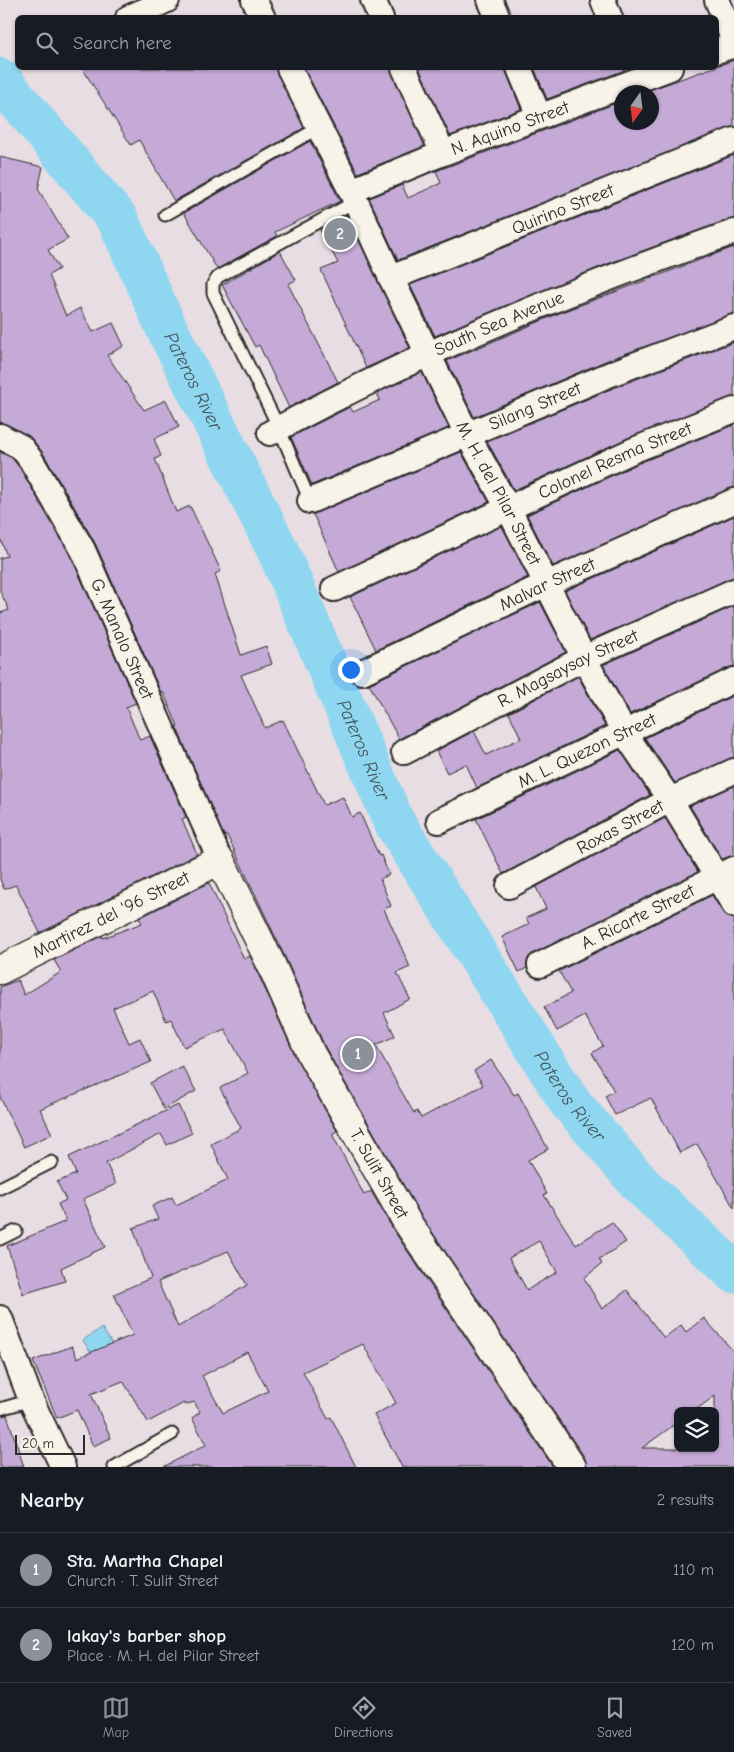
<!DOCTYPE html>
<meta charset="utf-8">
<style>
:root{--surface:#171b24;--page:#20242c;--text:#f1f3f6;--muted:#9ea1a6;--line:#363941;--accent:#8c9099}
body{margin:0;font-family:"Comic Neue",sans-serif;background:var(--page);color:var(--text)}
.controls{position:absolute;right:15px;bottom:15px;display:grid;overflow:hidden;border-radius:8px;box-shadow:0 1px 4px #0004}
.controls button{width:45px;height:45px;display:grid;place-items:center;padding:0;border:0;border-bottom:1px solid var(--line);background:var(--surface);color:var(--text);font:25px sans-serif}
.compass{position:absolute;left:614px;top:85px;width:45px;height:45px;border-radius:50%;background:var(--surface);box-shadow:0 1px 4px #0004;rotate:194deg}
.scale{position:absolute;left:15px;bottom:12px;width:70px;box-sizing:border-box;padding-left:5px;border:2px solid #2b2b2b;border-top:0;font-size:14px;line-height:18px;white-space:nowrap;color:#2b2b2b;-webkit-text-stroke:4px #f7f3e8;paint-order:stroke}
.you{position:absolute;left:350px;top:669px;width:18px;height:18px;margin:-12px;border:4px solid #fff;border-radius:50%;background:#1a73e8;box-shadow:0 0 0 8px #1a73e833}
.badge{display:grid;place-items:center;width:32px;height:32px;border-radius:50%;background:var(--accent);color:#fff;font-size:16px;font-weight:700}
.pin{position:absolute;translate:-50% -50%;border:2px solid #fff;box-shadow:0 1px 5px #0006}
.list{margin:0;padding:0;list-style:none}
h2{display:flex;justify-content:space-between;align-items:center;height:65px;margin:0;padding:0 20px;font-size:21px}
h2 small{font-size:16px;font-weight:400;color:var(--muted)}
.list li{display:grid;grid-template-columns:32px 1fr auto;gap:15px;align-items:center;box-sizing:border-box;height:75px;padding:0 20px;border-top:1px solid var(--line)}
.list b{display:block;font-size:19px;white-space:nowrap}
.list p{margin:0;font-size:16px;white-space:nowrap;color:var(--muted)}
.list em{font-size:16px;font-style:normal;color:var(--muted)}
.icon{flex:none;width:28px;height:28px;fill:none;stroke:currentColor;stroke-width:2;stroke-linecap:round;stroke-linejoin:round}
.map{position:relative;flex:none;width:734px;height:1467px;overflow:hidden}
.search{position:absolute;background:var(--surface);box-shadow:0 1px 4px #0004;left:15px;right:15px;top:15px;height:55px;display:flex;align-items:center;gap:12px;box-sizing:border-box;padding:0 18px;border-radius:8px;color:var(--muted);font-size:19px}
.sheet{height:215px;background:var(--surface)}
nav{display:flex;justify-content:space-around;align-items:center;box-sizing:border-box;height:70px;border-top:1px solid var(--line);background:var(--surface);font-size:14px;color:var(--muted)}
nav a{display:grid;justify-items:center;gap:2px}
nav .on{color:var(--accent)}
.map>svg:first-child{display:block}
.water{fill:#8fd7f0;stroke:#6792a1}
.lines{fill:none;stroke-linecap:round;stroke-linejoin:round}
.river{stroke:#8fd7f0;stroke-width:42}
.building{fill:#c5aad7;stroke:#2b2b2b;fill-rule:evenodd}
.service-casing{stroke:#2b2b2b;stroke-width:15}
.minor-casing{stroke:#2b2b2b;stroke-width:28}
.tertiary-casing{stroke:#2b2b2b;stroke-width:31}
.service{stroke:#f7f3e8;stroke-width:11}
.minor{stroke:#f7f3e8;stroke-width:24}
.tertiary{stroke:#f7f3e8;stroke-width:28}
.labels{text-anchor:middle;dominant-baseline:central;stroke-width:4;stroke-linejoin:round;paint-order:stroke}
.street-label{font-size:18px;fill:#2b2b2b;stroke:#f7f3e8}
.water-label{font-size:19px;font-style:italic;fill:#44565c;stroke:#f7f3e8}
</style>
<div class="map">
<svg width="734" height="1467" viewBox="0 0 734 1467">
<rect width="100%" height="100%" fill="#e8dde3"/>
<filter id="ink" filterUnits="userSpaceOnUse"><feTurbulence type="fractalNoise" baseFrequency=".02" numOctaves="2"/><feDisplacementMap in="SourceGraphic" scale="10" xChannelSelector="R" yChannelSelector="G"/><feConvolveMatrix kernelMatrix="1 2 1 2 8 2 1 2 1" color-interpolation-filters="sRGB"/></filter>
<g filter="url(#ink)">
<!-- water -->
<path class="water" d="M102,1328L112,1344L120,1342L102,1371L83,1340Z"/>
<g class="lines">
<!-- river -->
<path class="river" id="s1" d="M0,79L118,220L166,327L279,553L393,820L569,1101L641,1185L734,1272"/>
</g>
<!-- building -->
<path class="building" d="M734,60V127L398,260L369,198L402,185L408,198L441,183L436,171L622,101V122H652V92H644Z
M82,68H275L304,128L174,201L139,140L131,145Z
M304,68H390L425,146L358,173Z
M419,68H505L521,109L450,136Z
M534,68H624L625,70L547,99Z
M310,141L340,201L275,232L277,236L217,269L184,213Z
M734,155V219L610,263L435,336L410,285Z
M0,157L43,167L38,189L68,239L48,250L59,269L49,275L66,316L80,308L93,332L113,323L124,346L107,355L144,410L166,400L179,427L154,439L161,456L155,459L176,512L190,506L221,571L215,574L241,655L266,646L272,664L241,675L265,728L283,720L324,805L343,797L352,817L360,813L379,856L381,855L389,875L380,879L391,906L384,909L410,967L397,973L410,999L384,1013L395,1036L376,1045L396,1082L414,1113L417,1111L421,1118L483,1085L474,1071L491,1060L514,1095L518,1093L548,1149L528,1160L547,1194L544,1195L576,1245L612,1222L626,1242L599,1259L602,1264L584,1278L602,1309L627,1290L664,1338L681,1325L686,1332L704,1318L734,1352V1467H587L585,1458L420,1214L325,1047L285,957L227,835L225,836L222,832L176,726H178L163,692L161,693L95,543L43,453L32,439L0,422ZM539,1241L557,1272L527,1290L509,1258ZM715,1396V1448H642L678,1422V1411H694Z
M347,215L410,348L366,368L321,270L338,263L320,230Z
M734,247V314L608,360L474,417L447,361L562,312Z
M280,251L296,280L288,284L338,382L289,408L259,345L255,347L222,285Z
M734,342V397L628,438L514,490L487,441L618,386Z
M422,372L449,428L312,485L291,437L350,407L353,412L380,400L377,393Z
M734,425V488L553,566L527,515L639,463Z
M0,452L12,458L20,468L71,556L136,703L126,707L140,740L150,736L186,817L182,819L197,854L40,933L16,885L4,889L0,879V613L9,610L0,591V558L7,556L0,538Z
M461,452L489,502L339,572L313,514Z
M734,516V577L590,640L565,591Z
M502,526L528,577L376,650L350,597Z
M540,602L566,652L399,739L369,684Z
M734,606V666L630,714L603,665Z
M578,676L605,726L477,788L466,764L447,773L436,751L474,731L486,755L521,738L509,713Z
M734,695V757L675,783L645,738Z
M620,750L650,795L503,874L476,819Z
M734,786V855L722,859L690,806Z
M665,818L698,872L534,953L528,958L527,968L519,972L502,937L529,924L526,918L546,909L536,887Z
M209,883L244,959L250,956L297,1060L337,1131L332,1134L364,1195L371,1191L394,1231L553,1467H402L374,1415L396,1403L363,1344L303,1372L328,1419L331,1417L356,1467H163L206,1445L192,1418L200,1412L194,1402L185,1405L184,1403L148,1422L123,1381L91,1394L111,1438L93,1446L77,1410L57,1418L33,1361L72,1346L77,1358L133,1335L114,1294L151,1278L133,1228L158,1219L152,1206L172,1197L176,1205L228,1180L211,1144L241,1128L220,1088L248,1073L225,1029L184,1047L171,1019L166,1021L153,991L113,1008L129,1043L140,1038L151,1062L40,1109L52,1134L24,1147L0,1097V987L18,980L24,995L61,972L54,960L102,936L103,938L142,923L139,918ZM228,1251L247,1285L178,1327L158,1282ZM247,1352L268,1391L223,1413L202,1376Z
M712,895L723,913L734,919V1208L697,1144L680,1153L651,1098L615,1115L605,1096L614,1091L592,1053L603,1046L585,1016L557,1031L544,1007L571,993L559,971Z
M182,1066L196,1091L164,1109L150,1083Z
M178,1105L192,1133L167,1145L161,1134L106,1163L116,1184L83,1199L105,1247L61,1268L65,1281L23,1294L7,1246L66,1221L58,1204L66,1200L57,1182L76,1174L69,1157Z
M7,1415L24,1467H0V1416Z"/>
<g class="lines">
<!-- service casing -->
<g class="service-casing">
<path id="service" d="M165,215L320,127
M310,501L279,428L213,293V284L218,277L356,201
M0,1188L52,1162
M0,1239L16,1231
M0,1409L31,1400
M114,1467L172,1434"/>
</g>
<!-- minor casing -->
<g class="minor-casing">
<g id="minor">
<path d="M254,0L263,18"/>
<path d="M373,0L381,18"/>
<path d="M490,0L498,18"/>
<path d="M603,0L610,18"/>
<path d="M717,0L734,41"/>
<path d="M128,18L167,0"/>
<path d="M716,51L734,45"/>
<path id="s2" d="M289,68L351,191L391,278L467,434L508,508L584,658L624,732L670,800L734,905"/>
<path d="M404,68L443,153"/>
<path d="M519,68L539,116"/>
<path id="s3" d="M351,191L443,153L670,68"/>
<path id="s4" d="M391,278L734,140"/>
<path id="s5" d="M270,433C418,352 575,288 734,232"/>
<path id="s6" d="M0,436L21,447L31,460L83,550L220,860"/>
<path id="s7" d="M310,501L613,373L734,327"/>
<path id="s8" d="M334,589L634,450L734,410"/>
<path id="s9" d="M362,672L546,584L734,501"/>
<path id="s10" d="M404,752L584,658L734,591"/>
<path id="s11" d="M439,821L734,680"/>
<path id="s12" d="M509,886L670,800L734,771"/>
<path id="s13" d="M540,965L734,869"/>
<path d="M0,1318L31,1400L63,1467"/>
</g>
</g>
<!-- tertiary casing -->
<g class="tertiary-casing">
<g id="tertiary">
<path id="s14" d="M0,970L220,860L271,964L311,1054L407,1222L572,1467"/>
</g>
</g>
<!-- service -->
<use href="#service" class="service"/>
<!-- minor -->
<use href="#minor" class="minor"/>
<!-- tertiary -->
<use href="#tertiary" class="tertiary"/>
</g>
</g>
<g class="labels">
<!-- street labels -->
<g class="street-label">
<text stroke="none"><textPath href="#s3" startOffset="171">N. Aquino Street</textPath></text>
<text stroke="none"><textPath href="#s4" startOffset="185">Quirino Street</textPath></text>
<text stroke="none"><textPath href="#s5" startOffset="254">South Sea Avenue</textPath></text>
<text stroke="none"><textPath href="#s7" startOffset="244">Silang Street</textPath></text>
<text stroke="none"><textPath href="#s8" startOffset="309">Colonel Resma Street</textPath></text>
<text stroke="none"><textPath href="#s2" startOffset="474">M. H. del Pilar Street</textPath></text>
<text stroke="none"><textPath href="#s9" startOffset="205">Malvar Street</textPath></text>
<text stroke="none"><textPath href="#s6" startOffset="241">G. Manalo Street</textPath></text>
<text stroke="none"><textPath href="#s10" startOffset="184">R. Magsaysay Street</textPath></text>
<text stroke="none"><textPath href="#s11" startOffset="164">M. L. Quezon Street</textPath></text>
<text stroke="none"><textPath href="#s12" startOffset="126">Roxas Street</textPath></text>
<text stroke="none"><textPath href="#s14" startOffset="124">Martirez del '96 Street</textPath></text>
<text stroke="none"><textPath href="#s13" startOffset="109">A. Ricarte Street</textPath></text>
<text stroke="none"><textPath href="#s14" startOffset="598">T. Sulit Street</textPath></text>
</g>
<!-- water labels -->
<g class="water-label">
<text stroke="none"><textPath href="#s1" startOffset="362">Pateros River</textPath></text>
<text stroke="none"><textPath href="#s1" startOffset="768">Pateros River</textPath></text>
<text stroke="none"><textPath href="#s1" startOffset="1172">Pateros River</textPath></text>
</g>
</g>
</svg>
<div class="controls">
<button><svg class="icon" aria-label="layers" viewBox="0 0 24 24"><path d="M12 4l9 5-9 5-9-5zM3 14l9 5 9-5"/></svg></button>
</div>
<svg class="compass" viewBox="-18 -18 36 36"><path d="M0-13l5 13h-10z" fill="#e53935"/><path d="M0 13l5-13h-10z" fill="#9ea1a6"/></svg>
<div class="scale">20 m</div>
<div class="you"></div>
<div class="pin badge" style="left:358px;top:1054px">1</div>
<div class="pin badge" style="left:340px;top:234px">2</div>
<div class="search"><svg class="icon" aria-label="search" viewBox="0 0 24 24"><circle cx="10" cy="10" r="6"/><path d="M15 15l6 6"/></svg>Search here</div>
</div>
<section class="sheet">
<h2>Nearby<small>2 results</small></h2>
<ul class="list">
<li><span class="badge">1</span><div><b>Sta. Martha Chapel</b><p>Church · T. Sulit Street</p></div><em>110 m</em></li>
<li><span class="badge">2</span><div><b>lakay's barber shop</b><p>Place · M. H. del Pilar Street</p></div><em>120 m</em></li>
</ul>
</section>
<nav>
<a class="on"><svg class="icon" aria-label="map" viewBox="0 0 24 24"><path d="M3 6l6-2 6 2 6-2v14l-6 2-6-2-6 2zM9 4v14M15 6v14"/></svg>Map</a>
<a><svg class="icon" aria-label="directions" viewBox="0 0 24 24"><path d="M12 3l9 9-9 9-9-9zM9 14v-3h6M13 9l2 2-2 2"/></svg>Directions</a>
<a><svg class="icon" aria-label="saved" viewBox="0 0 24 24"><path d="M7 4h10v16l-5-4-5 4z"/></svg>Saved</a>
</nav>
